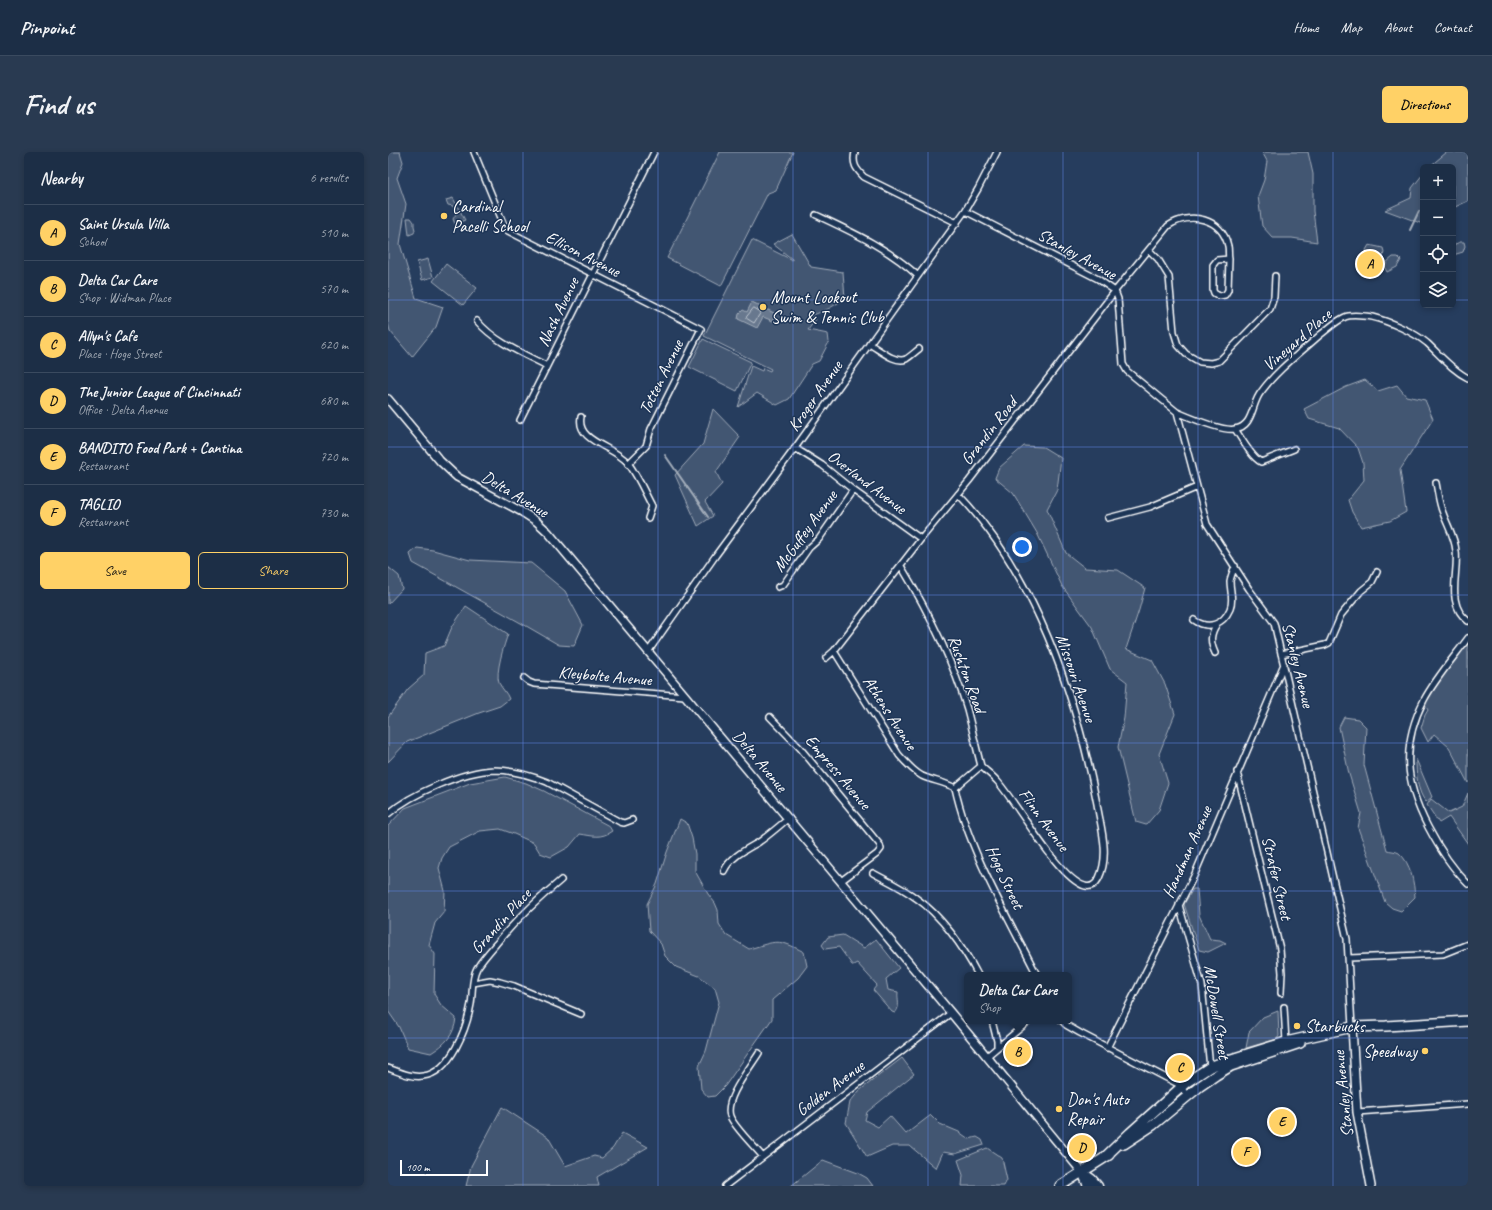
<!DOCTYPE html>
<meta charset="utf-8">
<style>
:root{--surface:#1c2e46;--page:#293a51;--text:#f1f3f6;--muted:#a0a8b3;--line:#3a4a5f;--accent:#ffd166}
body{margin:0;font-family:Caveat,sans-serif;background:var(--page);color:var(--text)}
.controls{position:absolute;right:12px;top:12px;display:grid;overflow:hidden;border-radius:6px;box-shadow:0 2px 6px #0003}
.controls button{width:36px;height:36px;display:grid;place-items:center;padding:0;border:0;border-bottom:1px solid var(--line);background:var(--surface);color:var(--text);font:20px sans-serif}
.scale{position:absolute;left:12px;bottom:10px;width:88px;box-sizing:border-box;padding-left:4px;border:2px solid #fff;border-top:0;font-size:11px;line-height:14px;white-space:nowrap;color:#fff;-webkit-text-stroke:3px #1d3557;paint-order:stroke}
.you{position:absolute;left:634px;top:395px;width:14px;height:14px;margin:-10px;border:3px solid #fff;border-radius:50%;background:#1a73e8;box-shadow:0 0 0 6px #1a73e833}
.badge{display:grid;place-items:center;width:26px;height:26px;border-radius:50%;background:var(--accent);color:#111;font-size:13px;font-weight:700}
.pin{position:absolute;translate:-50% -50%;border:2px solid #fff;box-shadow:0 1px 4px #0006}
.popup{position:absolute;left:576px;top:820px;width:108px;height:52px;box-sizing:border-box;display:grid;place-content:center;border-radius:6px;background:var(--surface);filter:drop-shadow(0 1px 3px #0005);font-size:13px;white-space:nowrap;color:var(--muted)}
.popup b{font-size:15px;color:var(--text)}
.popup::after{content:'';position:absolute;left:50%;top:100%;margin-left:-8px;border:8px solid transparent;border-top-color:var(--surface)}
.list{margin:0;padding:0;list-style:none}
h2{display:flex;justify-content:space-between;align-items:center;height:52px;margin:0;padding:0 16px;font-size:17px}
h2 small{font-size:13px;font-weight:400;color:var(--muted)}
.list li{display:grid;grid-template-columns:26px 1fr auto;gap:12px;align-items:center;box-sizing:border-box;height:56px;padding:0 16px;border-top:1px solid var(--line)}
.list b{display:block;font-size:15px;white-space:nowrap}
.list p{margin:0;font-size:13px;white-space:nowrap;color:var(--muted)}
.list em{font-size:13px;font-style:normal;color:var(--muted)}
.actions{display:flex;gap:8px;padding:12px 16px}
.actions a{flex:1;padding:9px 0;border:1px solid var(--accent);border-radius:6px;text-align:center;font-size:14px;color:var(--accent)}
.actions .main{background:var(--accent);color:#111}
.icon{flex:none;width:22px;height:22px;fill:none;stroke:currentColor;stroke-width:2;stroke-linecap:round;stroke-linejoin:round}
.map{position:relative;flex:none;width:1080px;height:1034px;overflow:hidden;border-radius:6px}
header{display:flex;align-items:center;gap:24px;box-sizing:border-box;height:56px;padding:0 20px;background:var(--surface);border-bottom:1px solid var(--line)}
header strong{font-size:19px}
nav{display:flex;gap:22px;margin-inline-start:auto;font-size:14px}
.intro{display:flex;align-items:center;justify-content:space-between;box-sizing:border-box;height:96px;padding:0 24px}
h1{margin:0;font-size:28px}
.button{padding:10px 18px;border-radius:6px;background:var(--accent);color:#111;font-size:14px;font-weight:700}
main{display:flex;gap:24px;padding:0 24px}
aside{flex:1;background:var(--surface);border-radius:6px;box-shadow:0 2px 6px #0003}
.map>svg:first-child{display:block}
.green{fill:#425672;stroke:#a0aab8}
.water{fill:#67788e;stroke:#a4aebb}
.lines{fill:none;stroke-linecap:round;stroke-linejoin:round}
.shore{stroke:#c2c9d2;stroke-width:1}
.stream{stroke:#a4aebb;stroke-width:2}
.street-casing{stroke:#fff;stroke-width:8}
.secondary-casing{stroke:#fff;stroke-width:10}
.primary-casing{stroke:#fff;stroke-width:11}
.highway-casing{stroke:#fff;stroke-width:12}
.street{stroke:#1d3557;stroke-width:5}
.secondary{stroke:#1d3557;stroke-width:7}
.primary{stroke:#1d3557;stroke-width:8}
.highway{stroke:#1d3557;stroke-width:9}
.grid{fill:none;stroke:#6183e4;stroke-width:1;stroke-opacity:0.55}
.poi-dot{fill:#ffd166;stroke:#1d3557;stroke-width:1.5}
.labels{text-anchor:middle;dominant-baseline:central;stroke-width:3;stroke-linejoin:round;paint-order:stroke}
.poi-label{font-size:17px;fill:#fff;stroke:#1d3557;text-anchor:start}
.street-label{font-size:17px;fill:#fff;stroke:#1d3557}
</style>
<header>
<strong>Pinpoint</strong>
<nav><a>Home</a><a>Map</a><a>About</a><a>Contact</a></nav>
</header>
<div class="intro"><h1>Find us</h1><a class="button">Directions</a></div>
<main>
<aside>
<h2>Nearby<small>6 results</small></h2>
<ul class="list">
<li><span class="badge">A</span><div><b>Saint Ursula Villa</b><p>School</p></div><em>510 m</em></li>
<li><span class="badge">B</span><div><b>Delta Car Care</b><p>Shop · Widman Place</p></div><em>570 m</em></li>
<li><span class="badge">C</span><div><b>Allyn's Cafe</b><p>Place · Hoge Street</p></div><em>620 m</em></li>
<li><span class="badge">D</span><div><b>The Junior League of Cincinnati</b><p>Office · Delta Avenue</p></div><em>680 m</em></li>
<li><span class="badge">E</span><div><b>BANDITO Food Park + Cantina</b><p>Restaurant</p></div><em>720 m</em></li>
<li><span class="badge">F</span><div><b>TAGLIO</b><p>Restaurant</p></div><em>730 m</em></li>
</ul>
<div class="actions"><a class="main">Save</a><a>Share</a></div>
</aside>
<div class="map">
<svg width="1080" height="1034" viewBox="0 0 1080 1034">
<rect width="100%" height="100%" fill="#263d5e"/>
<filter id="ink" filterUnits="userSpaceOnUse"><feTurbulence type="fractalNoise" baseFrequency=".025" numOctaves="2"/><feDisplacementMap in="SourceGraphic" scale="8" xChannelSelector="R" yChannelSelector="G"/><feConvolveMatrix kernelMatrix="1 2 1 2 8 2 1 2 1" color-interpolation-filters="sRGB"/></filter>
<g filter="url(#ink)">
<!-- green -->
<path class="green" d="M0,0H12L15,10L9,26L18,52L12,92L28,146L55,155L48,175L24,205L2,179L0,171Z
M332,0H405L388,38L380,41L333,134L279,106Z
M874,0H920L925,22V59L929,90L904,86H885L874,74L870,44L876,28L879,9Z
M1059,0H1080V49L1067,55H1065V15H1041Z
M1035,22V72L997,58L1023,46L1024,36Z
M65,46L77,68L67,72L65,67L68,62L65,54L60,53L58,48Z
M19,66H23L26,70V74L27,78L26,81L21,83Z
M404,82L423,115L455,120L457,147L440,157L423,164L428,167L420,178L440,182L441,190L431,209L424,212L401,247L389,253L369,241L350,255L363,214L374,219L375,216L382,219L383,217L316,184L364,88L404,108V107L385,92Z
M1072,90H1076L1077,94L1075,100L1065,103V93Z
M981,93L995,96L996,100L995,105L990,108L981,106L978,98Z
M1005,105H1010L1013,108L1009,115L999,120L997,116L999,110Z
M40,107L45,125L34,128L29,110Z
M58,112L89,136L75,153L45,129Z
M315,187L363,210L349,239L301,215Z
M977,228L990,239L1009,233L1018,244L1037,248L1045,267L1012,318L1018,360L1002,369L973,375L964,360L960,348L976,328L975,311L970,296L951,276L921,267L916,257L958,235Z
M325,257L352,285L328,320L334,332L317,350L325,364L310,374L287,323L315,292Z
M636,294L655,295L673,306L669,338L659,357L678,401L697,416L730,418L757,436L751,458L738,497L764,508L777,532L787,562L771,602L780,631L771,658L758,673L748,670L730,595L736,566L739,530L722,517L704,475L674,434L649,381L625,341L607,326L611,316Z
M29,396L45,398L82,408L143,411L177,439L195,473L186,494L171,493L140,475L25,411L22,402Z
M0,415L11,424L14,437L0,452Z
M78,454L120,482C116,493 107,521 111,531C114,537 119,541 121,547L112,554L91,561L19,590L0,610V565L20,537L36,523L37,501L56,494L64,475Z
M1080,486V631L1061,595L1046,582L1040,590L1033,576L1037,563L1040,558L1035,550Z
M956,565L970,567L978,575L976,613L999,698C1002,699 1008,699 1011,701C1023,711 1026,731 1027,745L1013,759L1004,756L997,750L970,676L973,661L961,622L951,575Z
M1028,607L1044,645L1038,650C1029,640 1028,621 1028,607Z
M117,625L138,631L156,639L221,674L224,679C213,687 205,684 192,682L181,695L163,705L152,701L146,691L126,682L112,677L92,679L61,695L54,706L51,716L57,739L56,760L47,771L41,793L47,802L46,842L53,853L68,866C66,884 57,892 43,901L20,896L11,875L0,859V674L17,656L82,631Z
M1080,641V692L1061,665L1051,671L1039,653L1043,647L1061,661L1074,655Z
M292,667L299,671L304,686L307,702V719L320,742L327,751L330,758L331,772L338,783L361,797C389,789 389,786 416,800L419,814L410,826L384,848V867L337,934L327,944L320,945L313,937L311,914L318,899L331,850L327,836L311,824L288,815L277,804L273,792L261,779L259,752L269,732L279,700Z
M805,737H809L811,763L822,787L832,788L838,791L820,800L811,798L796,752Z
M455,783L476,796L488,787L511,816L498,827L500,838L510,840C509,849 513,854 507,861L504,860L485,838L489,833L469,811L465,813H464L451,795L437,797L434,793L440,785Z
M890,859L891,884L889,887L858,896L861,880L875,865Z
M514,906L526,922L479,960L477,968L490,975L502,964L518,982L543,963L552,972L571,980L581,987L589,985L594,988L596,993L567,1002L555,1000L548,1016L522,994H504L479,1005L458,971L462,950L471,939Z
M114,955L160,985L177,1014L206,1004L214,1006L225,996L234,981L260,995L209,1025L211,1034H78L83,1014Z
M599,996L614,1006L619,1028L616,1034H574L575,1023L570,1008Z
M435,1008L470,1021L479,1026L485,1034H403Z"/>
<!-- water -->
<path class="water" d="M364,150L388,162L385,169L375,165L369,176L350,167L351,162L355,158L359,160Z"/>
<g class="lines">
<!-- shore -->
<path class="shore" d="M366,156L373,160L366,171L358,166Z"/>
<!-- stream -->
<path class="stream" d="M1022,78L1031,59
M277,303L320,365"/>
<!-- street casing -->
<g class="street-casing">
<path id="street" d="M86,0L118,78L313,177L263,277L258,294L240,312
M467,0C464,12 468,17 476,25L569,71
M577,59L710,127L727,139L730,147L735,212L739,219L789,260L819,372L861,437L886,471L959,787L964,875
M428,63C464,80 500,96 530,124
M761,98L770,107L781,125L786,180L790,193L798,202L812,210L823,211L831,209L882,157L886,145L887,124
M841,107L840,138L837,143L831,144L826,141L825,138V113L829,108Z
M89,169C108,191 134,201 159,214
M481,192C491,197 507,212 518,207C523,204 527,200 531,197
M789,260C801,265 835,280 847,277C866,274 863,252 873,240C889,218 912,201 932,183C940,177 948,169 957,165C963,162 977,164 984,165C1000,169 1026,180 1039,191C1052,203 1064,218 1080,226
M193,265C188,290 226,294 240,311C250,324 257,341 264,354L260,366
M132,268L266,0
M847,277C853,286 864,306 873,310L906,297
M407,296L434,313L465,338L533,387
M1048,331C1050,341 1051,352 1055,361C1059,373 1067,385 1068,399C1071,421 1057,452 1080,469
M570,342C605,378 631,421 652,467C679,526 697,589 709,652C713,676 722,703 711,726C708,732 703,736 697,734C671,727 630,653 610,630C605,624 598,619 593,614
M720,366L762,355L809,335
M513,414C540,459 564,506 579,557C584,576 588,595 593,614L567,636
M390,435L395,433L421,396L431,387L465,338
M806,468C820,478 835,473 842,457C846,448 842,439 842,429C843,424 845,419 847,414
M1080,486C1066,505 1047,527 1036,548C1013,593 1017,631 1040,675C1051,696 1063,715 1080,732
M446,499L511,603C518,611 525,619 534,624C545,629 557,630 567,636
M260,500L328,403L407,296L530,124L577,59L590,37L609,0
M827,501C822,490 822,482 829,472
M893,502L937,493L941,491L953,463L973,439L984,430L989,420
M438,506L446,499L533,387L581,329L727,139L780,74C802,59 834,66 840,94C841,98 840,103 841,107
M136,526L141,530L146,532L297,544
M382,565L412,596L492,693L493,697L489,702L453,729
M849,620L892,797L894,821L893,841
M567,636C581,700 620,765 649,823
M0,662C23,642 75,619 106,618C125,618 142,623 159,630L232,670L236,671L244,668
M336,719C342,705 359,697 371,690C381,683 391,674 401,666
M485,721C500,729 515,736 528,746C553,763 576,796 590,823
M791,753L814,833L822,916
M961,806L1055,802L1080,792
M85,831L102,828L112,830L126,834L193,862
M896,855L898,890
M604,869L609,889V896
M674,869L678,873L692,881L790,932L800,944
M719,896L806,724L896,512
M371,901C362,916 336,947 342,964C346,975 367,995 375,1005
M598,905L641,869
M0,916C11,920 24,926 35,924C63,921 79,875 83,852C85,840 83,827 89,816C94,808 101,800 108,792C128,768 149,748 173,728
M969,960L1080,952
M337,1034L563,861"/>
</g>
<!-- secondary casing -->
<g class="secondary-casing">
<path id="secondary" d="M0,247L52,309L69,325L134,360L148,369L160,380L563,861L694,1020
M964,875L969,960L983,1034"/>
</g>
<!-- primary casing -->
<g class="primary-casing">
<path id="primary" d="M694,1020L704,1027L710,1034
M694,1020L700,1034"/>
</g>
<!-- highway casing -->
<g class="highway-casing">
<path id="highway" d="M736,992L765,973L812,934L828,923L843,914L912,891
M716,1006L742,981L799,930L822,915L837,909L898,890L964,875L998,874L1080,869
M672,1034L721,1003"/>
</g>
<!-- street -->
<use href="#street" class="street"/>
<!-- secondary -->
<use href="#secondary" class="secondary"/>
<!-- primary -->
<use href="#primary" class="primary"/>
<!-- highway -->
<use href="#highway" class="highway"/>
</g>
</g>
<!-- grid -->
<path class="grid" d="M135,0V1034M270,0V1034M405,0V1034M540,0V1034M675,0V1034M810,0V1034M945,0V1034M0,148H1035M1065,148H1080M0,295H1080M0,443H1080M0,591H1080M0,739H1080M0,886H1080"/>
<!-- markers -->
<g class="poi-dot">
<circle cx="56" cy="64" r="4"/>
<circle cx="375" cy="155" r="4"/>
<circle cx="909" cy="874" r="4"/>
<circle cx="1037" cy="899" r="4"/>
<circle cx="671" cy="957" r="4"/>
</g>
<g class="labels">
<!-- poi labels -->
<g class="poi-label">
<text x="64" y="54">Cardinal<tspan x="64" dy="20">Pacelli School</tspan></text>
<text x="383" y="145">Mount Lookout<tspan x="383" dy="20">Swim &amp; Tennis Club</tspan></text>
<text x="917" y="874">Starbucks</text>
<text x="1029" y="899" text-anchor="end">Speedway</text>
<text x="679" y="947">Don's Auto<tspan x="679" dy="20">Repair</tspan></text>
</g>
<!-- street labels -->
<g class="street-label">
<text transform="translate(195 102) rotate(27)">Ellison Avenue</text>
<text transform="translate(689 102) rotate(29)">Stanley Avenue</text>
<text transform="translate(170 160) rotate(-64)">Nash Avenue</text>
<text transform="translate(909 188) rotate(-41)">Vineyard Place</text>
<text transform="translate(273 225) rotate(-64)">Totten Avenue</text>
<text transform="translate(427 244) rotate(-55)">Kroger Avenue</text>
<text transform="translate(601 279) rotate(-52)">Grandin Road</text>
<text transform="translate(479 330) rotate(37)">Overland Avenue</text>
<text transform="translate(127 342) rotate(31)">Delta Avenue</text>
<text transform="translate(417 379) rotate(-54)">McGuffey Avenue</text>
<text transform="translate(910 513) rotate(76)">Stanley Avenue</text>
<text transform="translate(579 522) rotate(70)">Rushton Road</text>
<text transform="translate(217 524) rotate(5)">Kleybolte Avenue</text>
<text transform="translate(688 526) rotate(71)">Missouri Avenue</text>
<text transform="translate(502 561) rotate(57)">Athens Avenue</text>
<text transform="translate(372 609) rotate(50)">Delta Avenue</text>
<text transform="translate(450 620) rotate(50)">Empress Avenue</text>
<text transform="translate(656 668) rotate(54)">Flinn Avenue</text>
<text transform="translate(799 700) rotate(-66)">Handman Avenue</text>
<text transform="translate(617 725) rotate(65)">Hoge Street</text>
<text transform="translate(889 726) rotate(77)">Strafer Street</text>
<text transform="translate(113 769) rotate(-48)">Grandin Place</text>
<text transform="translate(829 860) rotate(81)">McDowell Street</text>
<text transform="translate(442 936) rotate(-37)">Golden Avenue</text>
<text transform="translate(955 942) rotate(-96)">Stanley Avenue</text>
</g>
</g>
</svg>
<div class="controls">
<button>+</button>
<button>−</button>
<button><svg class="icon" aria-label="locate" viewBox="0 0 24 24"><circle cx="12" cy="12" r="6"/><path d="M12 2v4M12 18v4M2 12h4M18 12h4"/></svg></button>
<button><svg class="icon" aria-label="layers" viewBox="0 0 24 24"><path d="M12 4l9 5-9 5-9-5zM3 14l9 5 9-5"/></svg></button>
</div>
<div class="scale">100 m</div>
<div class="you"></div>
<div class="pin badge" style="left:982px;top:112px">A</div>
<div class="pin badge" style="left:630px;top:900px">B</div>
<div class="popup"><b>Delta Car Care</b>Shop</div>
<div class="pin badge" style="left:792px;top:916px">C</div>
<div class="pin badge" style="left:694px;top:996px">D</div>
<div class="pin badge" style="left:894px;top:970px">E</div>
<div class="pin badge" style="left:858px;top:1000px">F</div>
</div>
</main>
